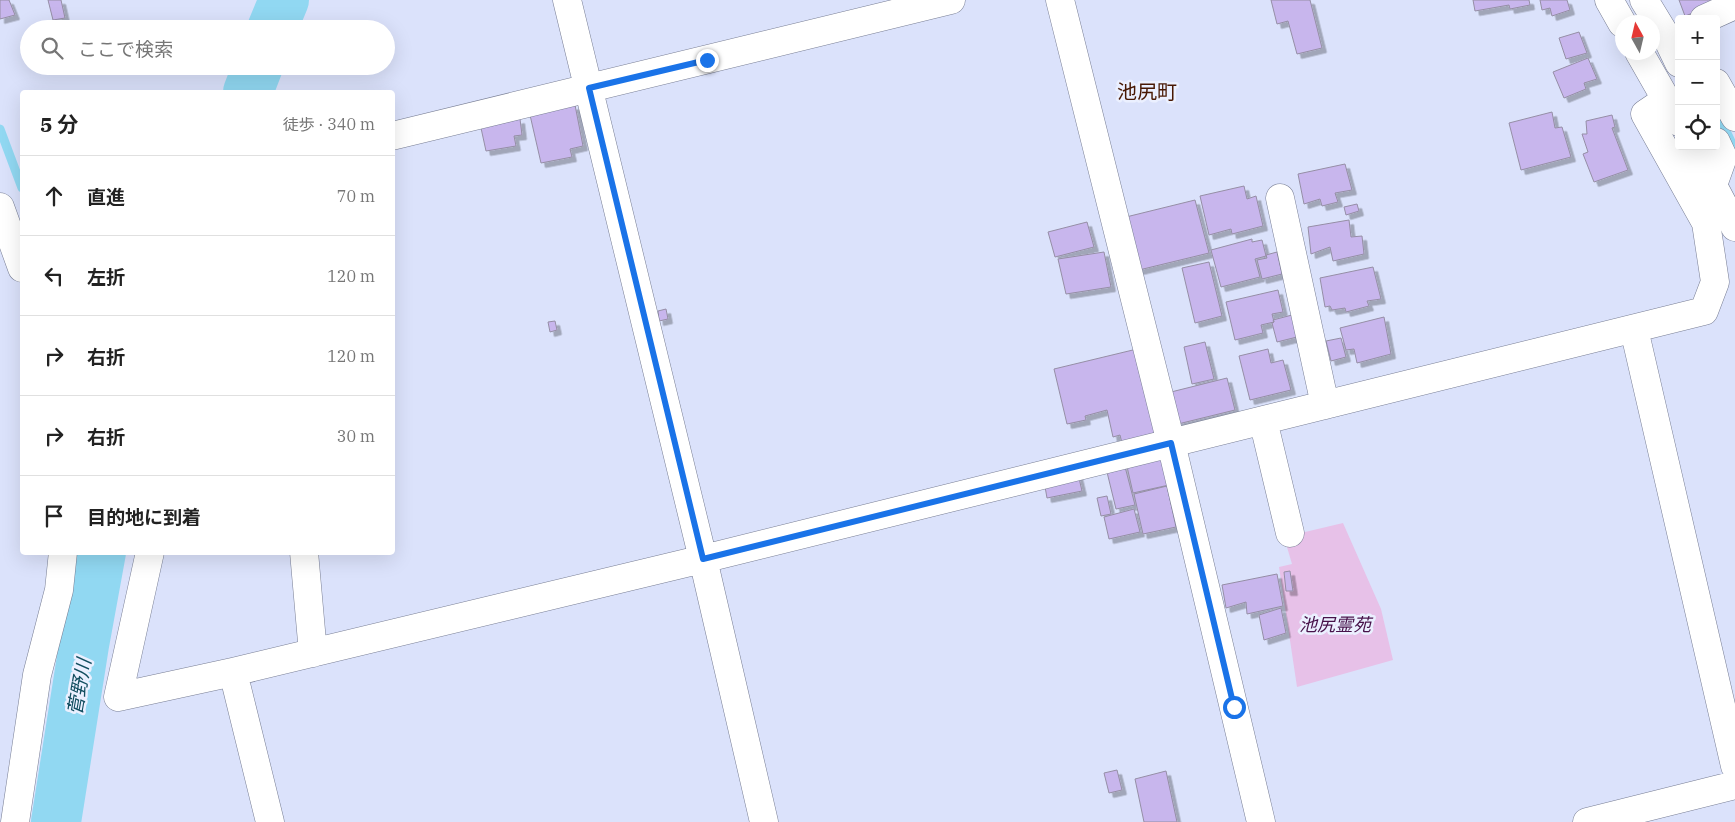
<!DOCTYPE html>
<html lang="ja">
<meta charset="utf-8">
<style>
:root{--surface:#fff;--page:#f6f6f6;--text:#222;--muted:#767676;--line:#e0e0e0}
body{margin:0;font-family:"IBM Plex Serif","Noto Sans JP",serif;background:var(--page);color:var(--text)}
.controls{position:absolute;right:15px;top:15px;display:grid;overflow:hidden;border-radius:5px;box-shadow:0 5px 20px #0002}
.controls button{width:45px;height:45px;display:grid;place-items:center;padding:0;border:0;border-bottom:1px solid var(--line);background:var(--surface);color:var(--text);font:25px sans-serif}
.compass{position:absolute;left:1615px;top:15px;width:45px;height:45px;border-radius:50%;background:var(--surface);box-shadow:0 5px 20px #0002;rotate:352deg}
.stop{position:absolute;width:15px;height:15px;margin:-11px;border:4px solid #1a73e8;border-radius:50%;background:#fff}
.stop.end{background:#1a73e8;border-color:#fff;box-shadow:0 1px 5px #0008}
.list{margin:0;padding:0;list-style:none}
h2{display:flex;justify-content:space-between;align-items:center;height:65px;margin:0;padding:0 20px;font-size:21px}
h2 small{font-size:16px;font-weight:400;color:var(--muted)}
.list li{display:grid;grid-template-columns:32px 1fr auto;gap:15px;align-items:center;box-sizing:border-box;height:80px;padding:0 20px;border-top:1px solid var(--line)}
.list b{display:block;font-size:19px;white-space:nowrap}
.list em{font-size:16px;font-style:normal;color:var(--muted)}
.icon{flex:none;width:28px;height:28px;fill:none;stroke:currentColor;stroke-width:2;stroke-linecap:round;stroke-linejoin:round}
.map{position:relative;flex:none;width:1735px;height:822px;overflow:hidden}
.search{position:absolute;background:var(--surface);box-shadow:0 5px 20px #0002;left:20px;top:20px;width:375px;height:55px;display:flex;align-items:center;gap:12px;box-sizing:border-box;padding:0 18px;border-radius:28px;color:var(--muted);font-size:19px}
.panel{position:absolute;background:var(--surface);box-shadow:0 5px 20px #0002;left:20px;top:90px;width:375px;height:465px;border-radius:5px}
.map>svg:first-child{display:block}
.green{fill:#e7c1e8}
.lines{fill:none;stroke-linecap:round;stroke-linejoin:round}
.stream{stroke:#91d8f2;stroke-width:9}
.river{stroke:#91d8f2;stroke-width:50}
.building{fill:#c8b6ed;stroke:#958ea5;filter:url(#shadow)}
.minor-casing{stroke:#787e94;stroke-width:29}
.highway-casing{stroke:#787e94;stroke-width:29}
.minor{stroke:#fff;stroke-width:28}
.highway{stroke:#fff;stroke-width:28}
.route{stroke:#1a73e8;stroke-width:6}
.labels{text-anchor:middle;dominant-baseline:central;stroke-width:5;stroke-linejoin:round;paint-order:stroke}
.park-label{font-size:18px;font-style:italic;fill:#47124a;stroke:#ebf0ff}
.water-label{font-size:19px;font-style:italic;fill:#124e60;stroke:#ebf0ff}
.quarter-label{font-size:20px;fill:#481803;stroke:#ebf0ff}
</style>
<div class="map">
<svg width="1735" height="822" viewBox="0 0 1735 822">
<defs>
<filter id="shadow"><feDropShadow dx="4.5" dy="4.5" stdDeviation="0" flood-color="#0004"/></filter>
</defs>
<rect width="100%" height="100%" fill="#dbe2fb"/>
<!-- green -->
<path class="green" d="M1343,523L1381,609L1393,660L1297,687L1279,567L1292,564L1284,537Z"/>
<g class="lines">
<!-- stream -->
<path class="stream" d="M1718,114L1735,150
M0,129L22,188"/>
<!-- river -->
<path class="river" d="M272,29L284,0
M248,92L258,66
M56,822L84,645L101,552"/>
</g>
<!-- building -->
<path class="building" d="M0,0H9L15,15L0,19Z
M48,0H61L65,18L53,20Z
M1271,0H1310L1322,48L1297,54L1288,21L1277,24Z
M1473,0H1529L1530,5L1510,9L1509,5L1475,11Z
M1540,0H1567L1570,10L1552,16L1550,8L1542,10Z
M1679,0H1722L1723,2L1685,16Z
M1579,32L1587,53L1566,59L1559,38Z
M1588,58L1597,79L1584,83L1586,89L1564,98L1553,72Z
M575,105L583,146L570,149L572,157L541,163L530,115Z
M1552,112L1555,128L1562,127L1571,157L1521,170L1509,123Z
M1612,115L1615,127L1612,128L1628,170L1594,182L1583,154L1588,152L1582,134H1587L1586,121Z
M520,119L522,135L514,136L516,146L486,151L481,128Z
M1345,164L1352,190L1335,193L1338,202L1322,206L1320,199L1304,204L1298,174Z
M1244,186L1247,199L1256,196L1263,226L1232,234L1231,229L1209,235L1200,196Z
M1195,200L1209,253L1139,270L1126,217Z
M1357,204L1359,211L1346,215L1344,207Z
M1349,220L1351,237L1362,236L1364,254L1333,261L1330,247L1311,254L1308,227Z
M1087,222L1094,247L1055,257L1048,232Z
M1252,239V242L1262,240L1266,256L1255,259L1260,277L1221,287L1211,250Z
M1104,252L1111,287L1066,294L1058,259Z
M1277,252L1282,274L1262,279L1257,260L1267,258L1266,255Z
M1209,262L1222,316L1195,323L1182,268Z
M1373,267L1381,299L1367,301L1369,306L1346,312L1345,308L1332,310L1330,306L1325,307L1320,278Z
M1278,290L1283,312L1272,314L1274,322L1261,325L1263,333L1235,340L1226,302Z
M666,309L668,319L659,321L658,311Z
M1292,315L1297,337L1277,342L1272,323L1274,322L1273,320Z
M1384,317L1391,354L1357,363L1354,349L1346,350L1340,328Z
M555,321L557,330L550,332L548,322Z
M1341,338L1346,357L1331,361L1326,341Z
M1205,342L1214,379L1192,384L1184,347Z
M1137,349L1158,440L1122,443L1120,435L1113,437L1107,410L1085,416L1086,420L1067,424L1054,369Z
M1268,349L1271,363L1283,360L1291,390L1250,400L1239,356Z
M1227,378L1235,410L1178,424L1171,392Z
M1162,453L1169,485L1133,493L1126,462Z
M1124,463L1135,505L1116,509L1106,468Z
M1078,474L1082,491L1047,498L1044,481Z
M1167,486L1176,527L1143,534L1134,494Z
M1107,496L1111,514L1101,516L1097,498Z
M1134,509L1140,532L1109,539L1104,517Z
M1290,571L1293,591H1286L1284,572Z
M1277,574L1283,606L1247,614L1246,602L1226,608L1222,585Z
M1281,608L1286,633L1264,640L1259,615Z
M1117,770L1122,790L1109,793L1104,773Z
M1166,771L1177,822H1144L1135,779Z"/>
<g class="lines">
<!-- minor casing -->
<g class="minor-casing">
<path id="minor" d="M567,0L703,559L764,822
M1060,0L1171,443L1261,822
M1644,0L1666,36L1679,63
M1704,19L1735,5
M1716,83L1735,117
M392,136L951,0
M1713,185L1723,157L1716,142
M1280,198L1325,405
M0,207L22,268
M1634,329L1735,766
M1263,420L1290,533
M150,552L118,697L233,672L703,559L1704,311L1715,282L1706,223L1645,114L1667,99
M304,552L313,653
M233,672L270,822
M15,822L37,675L59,590L63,552
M1587,822L1735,785"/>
</g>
<!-- highway casing -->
<g class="highway-casing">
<path id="highway" d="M1609,0L1622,23
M1639,52L1679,122
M1692,146L1735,227"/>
</g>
<!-- minor -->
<use href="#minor" class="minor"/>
<!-- highway -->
<use href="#highway" class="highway"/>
</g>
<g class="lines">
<!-- route -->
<path class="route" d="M707,60L589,88L703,559L1171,443L1234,707"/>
</g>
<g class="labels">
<!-- park labels -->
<g class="park-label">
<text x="1335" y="624">池尻霊苑</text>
</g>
<!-- water labels -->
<g class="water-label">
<text transform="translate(79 687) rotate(-80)">菅野川</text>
</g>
<!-- quarter labels -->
<g class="quarter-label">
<text x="1147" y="91">池尻町</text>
</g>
</g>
</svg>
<div class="controls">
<button>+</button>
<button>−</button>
<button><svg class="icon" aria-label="locate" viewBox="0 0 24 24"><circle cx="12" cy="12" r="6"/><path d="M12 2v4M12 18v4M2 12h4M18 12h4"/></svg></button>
</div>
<svg class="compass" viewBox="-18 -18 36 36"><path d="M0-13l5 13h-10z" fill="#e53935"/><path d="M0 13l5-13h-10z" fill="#767676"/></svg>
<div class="stop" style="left:1234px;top:707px"></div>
<div class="stop end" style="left:707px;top:60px"></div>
<div class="search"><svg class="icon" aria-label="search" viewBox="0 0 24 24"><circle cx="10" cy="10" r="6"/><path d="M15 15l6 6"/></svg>ここで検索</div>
<section class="panel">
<h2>5 分<small>徒歩 · 340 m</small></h2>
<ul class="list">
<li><svg class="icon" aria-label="ahead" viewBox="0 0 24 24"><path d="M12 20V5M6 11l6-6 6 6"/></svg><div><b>直進</b></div><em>70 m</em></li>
<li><svg class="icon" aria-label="left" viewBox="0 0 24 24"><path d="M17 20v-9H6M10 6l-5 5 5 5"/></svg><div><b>左折</b></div><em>120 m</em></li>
<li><svg class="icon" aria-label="right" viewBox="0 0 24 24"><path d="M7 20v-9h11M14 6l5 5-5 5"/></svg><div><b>右折</b></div><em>120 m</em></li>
<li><svg class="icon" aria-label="right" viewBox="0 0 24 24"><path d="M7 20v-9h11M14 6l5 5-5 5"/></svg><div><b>右折</b></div><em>30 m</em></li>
<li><svg class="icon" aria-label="arrive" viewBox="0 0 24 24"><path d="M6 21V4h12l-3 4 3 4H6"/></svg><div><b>目的地に到着</b></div></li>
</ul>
</section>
</div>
